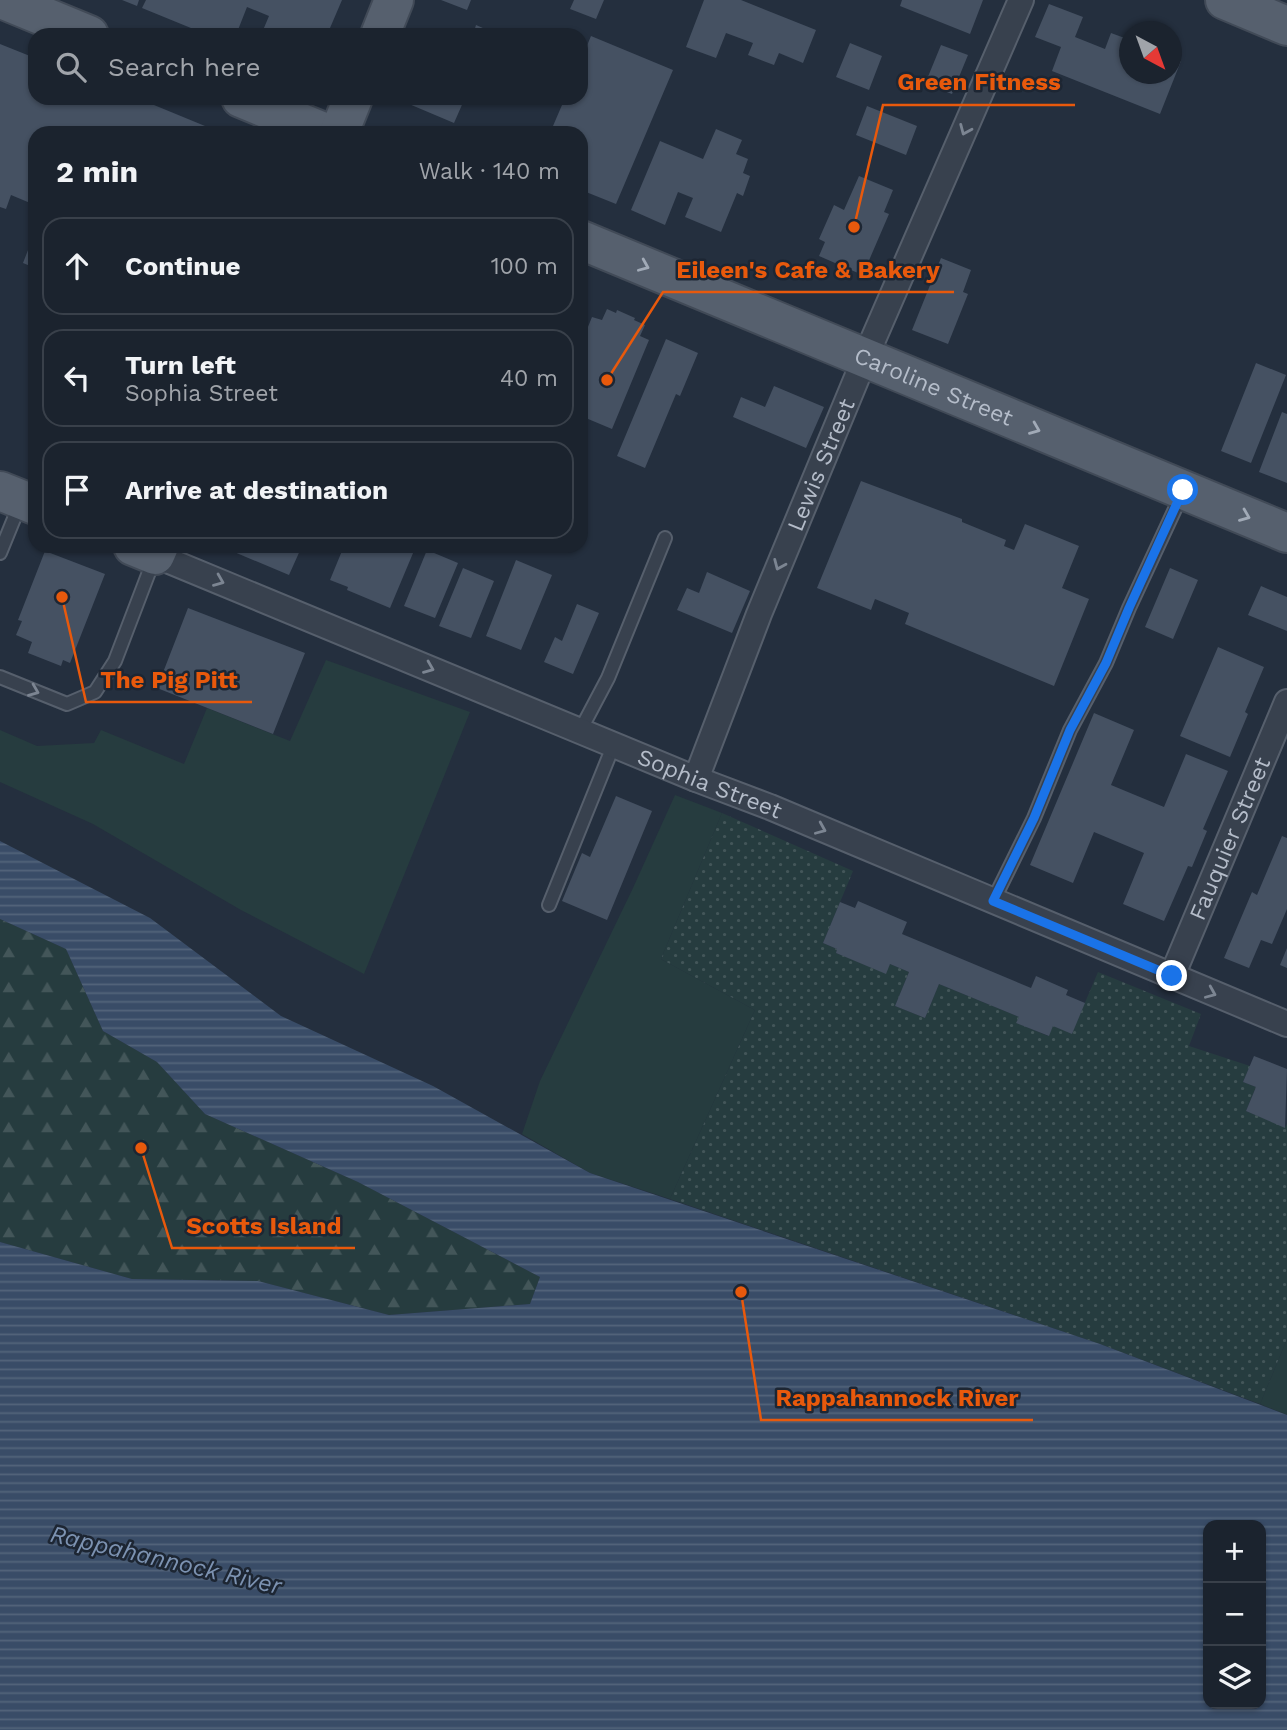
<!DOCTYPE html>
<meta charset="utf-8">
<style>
:root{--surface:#1b232e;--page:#242b36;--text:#f1f3f6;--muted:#a0a4aa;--line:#39404a}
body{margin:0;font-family:"Work Sans",sans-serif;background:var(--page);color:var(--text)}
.controls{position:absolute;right:21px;bottom:21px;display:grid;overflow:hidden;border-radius:14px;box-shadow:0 2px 5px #0004}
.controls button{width:63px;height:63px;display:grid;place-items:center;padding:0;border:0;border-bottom:2px solid var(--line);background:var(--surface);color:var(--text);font:35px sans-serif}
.compass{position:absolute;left:1119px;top:21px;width:63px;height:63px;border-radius:50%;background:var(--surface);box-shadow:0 2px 5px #0004;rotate:139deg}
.stop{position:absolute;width:21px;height:21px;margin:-16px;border:5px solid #1a73e8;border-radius:50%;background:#fff}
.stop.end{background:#1a73e8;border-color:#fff;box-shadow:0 2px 7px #0008}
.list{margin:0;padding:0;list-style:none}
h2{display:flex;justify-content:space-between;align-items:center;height:91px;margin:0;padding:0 28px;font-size:30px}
h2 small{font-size:23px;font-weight:400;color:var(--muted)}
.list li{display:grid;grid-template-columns:46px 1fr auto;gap:21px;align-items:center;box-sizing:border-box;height:98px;margin:0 14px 14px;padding:0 14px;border:2px solid var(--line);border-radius:21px}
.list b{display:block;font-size:26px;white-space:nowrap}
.list p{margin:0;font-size:23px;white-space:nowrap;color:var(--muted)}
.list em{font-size:23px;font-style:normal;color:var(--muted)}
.icon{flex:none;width:38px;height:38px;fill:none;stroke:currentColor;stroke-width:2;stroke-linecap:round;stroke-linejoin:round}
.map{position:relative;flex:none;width:1287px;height:1730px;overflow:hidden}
.search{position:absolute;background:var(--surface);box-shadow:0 2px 5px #0004;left:28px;top:28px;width:560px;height:77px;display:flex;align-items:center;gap:18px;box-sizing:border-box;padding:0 24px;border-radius:21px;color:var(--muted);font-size:26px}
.panel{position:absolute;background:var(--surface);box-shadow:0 2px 5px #0004;left:28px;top:126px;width:560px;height:427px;border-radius:21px}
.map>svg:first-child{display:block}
.green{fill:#263c3f}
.forest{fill:url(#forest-firs)}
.garden{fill:url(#garden-dots)}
.water{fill:url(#water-rules);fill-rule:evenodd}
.building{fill:#455162}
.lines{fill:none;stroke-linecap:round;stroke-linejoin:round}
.service-casing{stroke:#565f6c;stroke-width:16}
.minor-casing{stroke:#565f6c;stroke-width:28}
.primary-casing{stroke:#414a57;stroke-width:42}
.service{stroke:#38414e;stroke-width:12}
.minor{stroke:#38414e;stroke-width:24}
.primary{stroke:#56606e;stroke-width:38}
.oneway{stroke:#7c8592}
.oneway2{stroke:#a1aab7}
.route{stroke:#1a73e8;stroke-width:9}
.labels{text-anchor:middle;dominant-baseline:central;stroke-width:5;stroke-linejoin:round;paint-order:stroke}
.street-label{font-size:23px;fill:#b4bcc9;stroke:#1d2633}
.water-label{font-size:24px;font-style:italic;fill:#7c92b1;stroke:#1d2633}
.leader{fill:none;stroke:#e8590c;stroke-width:2.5}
.callout-dot{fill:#e8590c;stroke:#1d2633;stroke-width:2.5}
.callout-label{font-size:24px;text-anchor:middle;font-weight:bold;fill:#e8590c;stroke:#1d2633;stroke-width:5;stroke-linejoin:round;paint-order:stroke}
</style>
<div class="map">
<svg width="1287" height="1730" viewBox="0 0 1287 1730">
<defs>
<pattern id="forest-firs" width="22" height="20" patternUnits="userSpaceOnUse" patternTransform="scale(1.75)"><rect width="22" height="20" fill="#263c3f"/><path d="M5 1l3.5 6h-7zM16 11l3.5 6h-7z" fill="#435659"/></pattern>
<pattern id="garden-dots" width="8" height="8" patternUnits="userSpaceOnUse" patternTransform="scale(1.75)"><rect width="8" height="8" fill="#263c3f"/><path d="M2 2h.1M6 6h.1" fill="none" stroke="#435659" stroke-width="1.8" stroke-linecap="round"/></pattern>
<pattern id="water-rules" width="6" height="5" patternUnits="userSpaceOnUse" patternTransform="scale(1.75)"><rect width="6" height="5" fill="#394c67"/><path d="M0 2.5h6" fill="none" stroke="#53647b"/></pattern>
</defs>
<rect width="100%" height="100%" fill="#242f3e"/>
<!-- green -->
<path class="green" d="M326,660L470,712L364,974L241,910L93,824L0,782V730L37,746L94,743L101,730L184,764L207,708L290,741Z
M675,795L722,813L661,959L755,1010L670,1199L590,1173L522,1134L540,1081L633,888Z
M1287,1339V1415L1260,1404Z"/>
<!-- forest -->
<path class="forest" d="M0,919L66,949L103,1031L157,1062L205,1114L358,1182L540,1277L530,1304L389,1315L258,1281L132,1279L0,1242Z"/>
<!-- garden -->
<path class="garden" d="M722,813L853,871L823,943L837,949L836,953L885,973L890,964L909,972L895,1006L925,1018L939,984L1019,1017L1017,1023L1048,1036L1053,1026L1072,1033L1098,972L1201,1014L1189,1046L1250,1066L1243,1082L1256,1087L1246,1111L1285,1127L1287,1124V1339L1260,1404L1100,1344L670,1199L755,1010L661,959Z"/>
<!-- water -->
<path class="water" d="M0,841L150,918L281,1016L433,1086L590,1173L1100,1344L1287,1415V1730H0V1242L132,1279L258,1281L389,1315L530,1304L540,1277L358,1182L205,1114L157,1062L103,1031L66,949L0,919ZM1208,1525H1261V1704H1208Z"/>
<!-- building -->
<path class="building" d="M122,0H139L137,6Z
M146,0H342L327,35H261L269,16L247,7L236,35H208L142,8Z
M441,0H471L467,10Z
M574,0H604L596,19L570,9Z
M704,0H741L816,30L803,63L779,53L774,65L748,55L753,43L726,33L716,58L686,47Z
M902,0H983L970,34L900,6Z
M1049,4L1083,17L1075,37L1105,49L1111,33L1130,40V74H1172V57L1181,61L1160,114L1052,71L1061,47L1035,37Z
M476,25L499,35H473Z
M591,36L673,70L616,204L581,190V133H550L565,98H581V60Z
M850,43L882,56L869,90L836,77Z
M0,44L35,58V98H137L222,133H35V205L11,195L6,209L0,207Z
M941,45L968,55L952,94L925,84Z
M411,98H465L454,123L409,104Z
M867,106L917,126L906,155L856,135Z
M716,129L742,140L736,154L748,159L743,173L750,176L743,196L737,193L721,232L685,217L693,198L678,192L665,225L631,210L660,141L703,159Z
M859,176L893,190L884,212L889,214L864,272L859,270L858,273L819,256L825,242L819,239L834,205L844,210Z
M35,232V268L23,263Z
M941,258L971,270L963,292L968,294L948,344L912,330Z
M607,309L616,313L617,310L635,318L634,320L645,325L640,336L649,340L612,429L581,416V344L592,317L602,320Z
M666,339L698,353L680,396L676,394L645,468L617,456Z
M1256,363L1286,375L1251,463L1221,451Z
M774,386L824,407L806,448L733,417L741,397L765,407Z
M1282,412L1287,414V483L1259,472Z
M861,481L962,519V522L1006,540L1004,546L1014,550L1025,524L1079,546L1062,588L1089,599L1054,686L905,624L909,613L875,599L871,610L817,588Z
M220,546H302L289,575Z
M344,546H416L390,608L347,590L348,587L330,580Z
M427,550L458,563L435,618L404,606Z
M45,551L105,574L70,663L63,660L61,666L28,653L32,642L16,635L22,621L18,620Z
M516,560L552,575L521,650L486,636Z
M463,568L494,581L471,638L439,626Z
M1170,568L1198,580L1173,639L1145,627Z
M707,572L750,591L732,633L677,610L687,588L699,593Z
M1261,586L1287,597V631L1248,615Z
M577,604L599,613L573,674L544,662L555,637L562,641Z
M188,608L305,653L273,734L157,688Z
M1218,647L1264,667L1245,712L1248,714L1230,757L1180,736Z
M1094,713L1134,730L1111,785L1164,807L1186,754L1228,771L1203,829L1207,831L1192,867L1188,866L1164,921L1123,904L1144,853L1094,832L1073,883L1030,865Z
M616,796L652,811L607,920L562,901L582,853L590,857Z
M1282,836L1287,838V909L1272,944L1261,940L1249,968L1224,958L1252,892L1257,895Z
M858,901L907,922L902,934L1031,988L1036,976L1068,990L1066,995L1085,1003L1072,1034L1053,1026L1049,1036L1016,1023L1019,1017L939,984L925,1018L895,1006L909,972L890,964L886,974L836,953L837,949L823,943L840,902L855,908Z
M1287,948V968L1280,965Z
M1254,1056L1287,1069L1285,1128L1246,1111L1256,1087L1243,1082Z"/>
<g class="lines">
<!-- service casing -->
<g class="service-casing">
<path id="service" d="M0,553L20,504
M0,677L67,704L95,692L115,661L154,559
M580,731L608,678L665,538
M993,901L1034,818L1070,730L1106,663L1129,608L1182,494
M549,905L614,744"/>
</g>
<!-- minor casing -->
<g class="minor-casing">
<g id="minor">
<path id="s1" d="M155,555L696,779L770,807L1287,1024"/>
<path id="s2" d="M696,779L759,614L865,358L1021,0"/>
<path id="s3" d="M1172,976L1287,702"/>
</g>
</g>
<!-- primary casing -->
<g class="primary-casing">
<g id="primary">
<path d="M4,0L89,35"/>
<path d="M1225,0L1287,26"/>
<path d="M380,35L394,0"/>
<path d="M241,98L326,133"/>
<path d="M339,133L353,98"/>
<path id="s4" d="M581,240L1287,533"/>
<path d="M0,491L35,505"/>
<path d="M133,546L155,555L159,546"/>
</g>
</g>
<!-- service -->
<use href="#service" class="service"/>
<!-- minor -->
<use href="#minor" class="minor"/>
<!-- primary -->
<use href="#primary" class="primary"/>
</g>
<!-- one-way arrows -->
<defs><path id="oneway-chevron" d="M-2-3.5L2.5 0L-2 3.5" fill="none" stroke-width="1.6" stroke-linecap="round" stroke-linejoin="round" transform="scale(1.75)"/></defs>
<g class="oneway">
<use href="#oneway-chevron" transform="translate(965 130) rotate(113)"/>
<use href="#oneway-chevron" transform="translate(779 565) rotate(113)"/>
<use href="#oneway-chevron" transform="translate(219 581) rotate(22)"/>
<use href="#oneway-chevron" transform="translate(429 668) rotate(22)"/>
<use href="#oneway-chevron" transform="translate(34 691) rotate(22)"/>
<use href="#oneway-chevron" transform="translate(821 829) rotate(23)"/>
<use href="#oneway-chevron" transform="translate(1211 993) rotate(23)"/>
</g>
<g class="oneway2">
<use href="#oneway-chevron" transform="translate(644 266) rotate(23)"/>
<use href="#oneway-chevron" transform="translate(1035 429) rotate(22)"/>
<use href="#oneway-chevron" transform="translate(1245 516) rotate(22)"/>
</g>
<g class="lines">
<!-- route -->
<path class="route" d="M1172,976L993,901L1034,818L1070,730L1106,663L1129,608L1183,490"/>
</g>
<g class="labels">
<!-- street labels -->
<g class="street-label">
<text stroke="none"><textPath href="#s4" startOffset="382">Caroline Street</textPath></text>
<text stroke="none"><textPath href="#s2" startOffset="338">Lewis Street</textPath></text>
<text stroke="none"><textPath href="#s1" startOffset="600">Sophia Street</textPath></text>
<text stroke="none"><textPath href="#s3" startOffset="149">Fauquier Street</textPath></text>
</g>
<!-- water labels -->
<g class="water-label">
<text transform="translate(166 1560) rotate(13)">Rappahannock River</text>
</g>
</g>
<!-- callouts -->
<path class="leader" d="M854 227L883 105H1075M607 380L663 292H954M62 597L86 702H252M141 1148L172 1248H355M741 1292L761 1420H1033"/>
<g class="callout-dot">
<circle cx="854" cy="227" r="7"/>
<circle cx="607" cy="380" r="7"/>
<circle cx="62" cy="597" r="7"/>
<circle cx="141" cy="1148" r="7"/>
<circle cx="741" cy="1292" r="7"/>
</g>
<g class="callout-label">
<text x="979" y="90">Green Fitness</text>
<text x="808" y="278">Eileen's Cafe &amp; Bakery</text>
<text x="169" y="688">The Pig Pitt</text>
<text x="264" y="1234">Scotts Island</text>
<text x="897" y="1406">Rappahannock River</text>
</g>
</svg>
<div class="controls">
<button>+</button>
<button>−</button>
<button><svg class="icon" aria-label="layers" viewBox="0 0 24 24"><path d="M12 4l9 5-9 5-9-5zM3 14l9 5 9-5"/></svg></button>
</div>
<svg class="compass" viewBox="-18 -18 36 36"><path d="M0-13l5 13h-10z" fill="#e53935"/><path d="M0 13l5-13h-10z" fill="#a0a4aa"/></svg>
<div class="stop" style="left:1183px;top:490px"></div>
<div class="stop end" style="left:1172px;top:976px"></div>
<div class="search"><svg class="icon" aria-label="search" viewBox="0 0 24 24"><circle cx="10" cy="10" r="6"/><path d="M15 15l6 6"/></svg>Search here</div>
<section class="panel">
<h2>2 min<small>Walk · 140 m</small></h2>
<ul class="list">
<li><svg class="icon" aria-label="ahead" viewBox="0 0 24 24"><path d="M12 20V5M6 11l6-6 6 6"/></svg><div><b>Continue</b></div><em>100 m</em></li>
<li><svg class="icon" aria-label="left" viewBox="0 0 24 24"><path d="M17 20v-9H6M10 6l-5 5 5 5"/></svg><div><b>Turn left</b><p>Sophia Street</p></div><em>40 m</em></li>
<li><svg class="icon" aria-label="arrive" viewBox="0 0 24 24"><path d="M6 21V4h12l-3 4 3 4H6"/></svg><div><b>Arrive at destination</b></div></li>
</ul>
</section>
</div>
